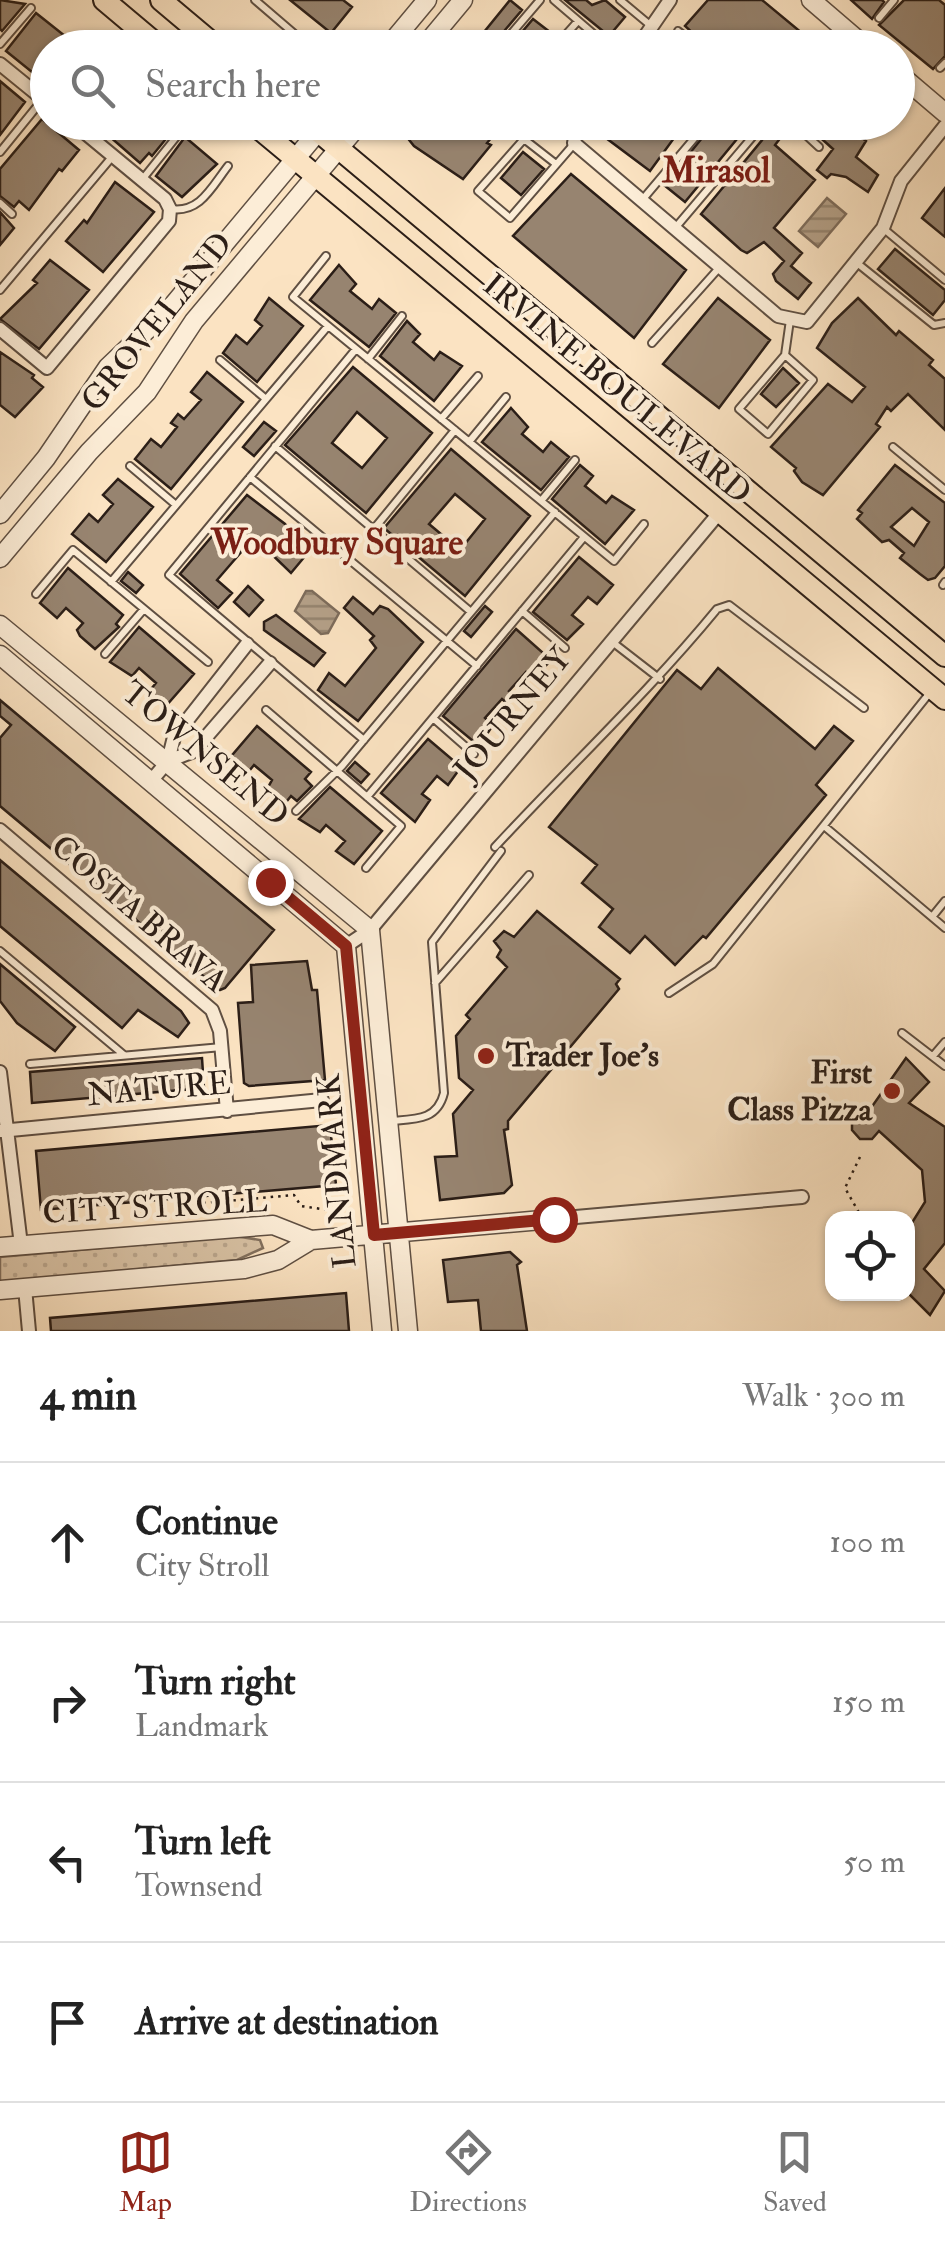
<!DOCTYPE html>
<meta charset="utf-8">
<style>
:root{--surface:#fff;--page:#f2f2f2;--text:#222;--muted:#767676;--line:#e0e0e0;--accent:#8f2418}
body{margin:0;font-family:"IM FELL Double Pica",serif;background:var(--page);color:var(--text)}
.controls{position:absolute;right:30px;bottom:30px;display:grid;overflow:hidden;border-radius:20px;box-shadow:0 2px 8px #0004}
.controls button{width:90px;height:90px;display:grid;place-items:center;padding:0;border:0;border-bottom:2px solid var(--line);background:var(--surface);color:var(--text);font:50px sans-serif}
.stop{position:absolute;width:30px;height:30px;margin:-22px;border:8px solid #8f2418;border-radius:50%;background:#fff}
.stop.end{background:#8f2418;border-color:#fff;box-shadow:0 2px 10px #0008}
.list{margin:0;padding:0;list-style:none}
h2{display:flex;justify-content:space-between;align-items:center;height:130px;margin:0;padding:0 40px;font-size:42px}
h2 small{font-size:32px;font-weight:400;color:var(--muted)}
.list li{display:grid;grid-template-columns:65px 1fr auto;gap:30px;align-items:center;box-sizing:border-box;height:160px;padding:0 40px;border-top:2px solid var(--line)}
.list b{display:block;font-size:38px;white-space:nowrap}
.list p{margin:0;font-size:32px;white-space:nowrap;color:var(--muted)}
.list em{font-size:32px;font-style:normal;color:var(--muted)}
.icon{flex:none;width:55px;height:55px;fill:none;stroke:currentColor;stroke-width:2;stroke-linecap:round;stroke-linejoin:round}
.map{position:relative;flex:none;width:945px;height:1331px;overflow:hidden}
.search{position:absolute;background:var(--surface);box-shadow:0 2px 8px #0004;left:30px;right:30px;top:30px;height:110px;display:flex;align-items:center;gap:25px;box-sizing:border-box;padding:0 35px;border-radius:55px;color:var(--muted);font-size:38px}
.sheet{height:770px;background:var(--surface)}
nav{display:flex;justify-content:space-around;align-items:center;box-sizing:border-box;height:140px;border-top:2px solid var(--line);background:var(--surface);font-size:28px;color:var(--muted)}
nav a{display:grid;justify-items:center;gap:5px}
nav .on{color:var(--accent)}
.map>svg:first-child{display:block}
.grass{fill:url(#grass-dots);stroke:#82705e;stroke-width:2.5}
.water{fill:url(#water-rules);stroke:#7d6c5b;stroke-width:2.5}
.building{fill:#978470;stroke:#2b1e17;stroke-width:2.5;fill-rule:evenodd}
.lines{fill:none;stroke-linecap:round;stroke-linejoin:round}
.service-casing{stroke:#5f4f42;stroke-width:10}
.minor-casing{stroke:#5f4f42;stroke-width:16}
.tertiary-casing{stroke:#5f4f42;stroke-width:21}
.primary-casing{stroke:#2b1e17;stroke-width:24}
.path{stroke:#2b1e17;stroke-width:2.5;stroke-dasharray:2.5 5;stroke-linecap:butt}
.service{stroke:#fcedd7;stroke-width:6}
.minor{stroke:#fcedd7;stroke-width:12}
.tertiary{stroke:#fcedd7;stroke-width:18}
.primary{stroke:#fbe3c2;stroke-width:20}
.route{stroke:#8f2418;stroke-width:12}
.poi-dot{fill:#8f2418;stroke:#fcedd7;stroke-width:4}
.labels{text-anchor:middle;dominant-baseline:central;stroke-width:8;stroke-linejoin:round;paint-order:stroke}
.street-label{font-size:32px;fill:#2b1e17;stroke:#fcedd7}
.poi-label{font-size:32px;font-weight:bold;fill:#2b1e17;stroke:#fcedd7;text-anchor:start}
.neighbourhood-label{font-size:35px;font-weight:bold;fill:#7a1f14;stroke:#fcedd7}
</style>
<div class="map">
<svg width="945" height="1331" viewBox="0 0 945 1331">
<defs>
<pattern id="grass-dots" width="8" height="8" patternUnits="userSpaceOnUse" patternTransform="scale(2.5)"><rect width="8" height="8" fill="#d8c2a5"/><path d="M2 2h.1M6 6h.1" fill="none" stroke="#baa68d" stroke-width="1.8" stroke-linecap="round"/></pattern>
<pattern id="water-rules" width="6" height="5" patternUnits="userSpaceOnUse" patternTransform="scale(2.5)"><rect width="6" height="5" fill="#b4a088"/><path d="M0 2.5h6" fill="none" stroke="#93826e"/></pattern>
</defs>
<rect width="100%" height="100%" fill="#fbe3c2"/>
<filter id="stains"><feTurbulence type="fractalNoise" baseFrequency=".002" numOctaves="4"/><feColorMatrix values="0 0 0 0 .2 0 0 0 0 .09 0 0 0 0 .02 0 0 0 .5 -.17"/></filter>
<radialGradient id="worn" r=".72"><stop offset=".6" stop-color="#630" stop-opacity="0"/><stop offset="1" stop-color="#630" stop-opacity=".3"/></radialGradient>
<!-- grass -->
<path class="grass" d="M235,1236L260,1240L263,1248L237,1260L0,1282V1257Z"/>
<!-- water -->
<path class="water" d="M827,198L846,214L818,247L799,231Z
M306,591H312L339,613L328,633L321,634L295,611Z"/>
<!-- building -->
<path class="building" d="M0,0L25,4L2,31L0,29Z
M290,0H343L352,7L331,33Z
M510,0L522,10L505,30L507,40L516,39L533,19L555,36L545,48H471Z
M565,0H586L592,5L605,0L625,17L609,36Z
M708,0H762L820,48H709L685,26Z
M851,0H882L884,2L872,19Z
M904,0H939L945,5V56L933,69L879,25Z
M36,13L80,48H48V85L6,51Z
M0,81L25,102L0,135Z
M42,119L79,150L62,171L59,169L29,210L19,201L14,207L0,196V169Z
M93,122H166L174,129L152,156L149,153L140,163Z
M417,122H484L496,132L487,143L491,145L463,179L414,146L406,136Z
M604,122H699L689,133L684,130L674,138L650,171L606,138L598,128Z
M715,122H751L685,202L664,185Z
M777,122H785L788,128L775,145L815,180L774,228L802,253L791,266L811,283L798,299L776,281L773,274L784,261L764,242L747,253L741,250L701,214Z
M803,122H843L866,141L856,157L878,175L868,192L846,177L831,174L827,178L817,170L833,149Z
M185,137L217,164L182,197L156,176Z
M523,152L544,169L521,195L501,178Z
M571,174L686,270L634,338L513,236Z
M115,182L154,212L103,272L66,241L84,220L87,223Z
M945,188V237L922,218Z
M0,212L14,228L0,245Z
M895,249L945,290V300L933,315L878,269Z
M50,260L89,290L39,349L0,319L37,283L33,280Z
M339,265L356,284L350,291L372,309L379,299L396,313L369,347L310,300Z
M269,298L303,326L257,382L223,353L236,335L247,344L262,326L255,320Z
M718,298L770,340L719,408L663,364Z
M858,298L896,335L899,331L933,360L929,365L945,379V430L908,394L891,411L887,407L876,424L880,427L823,495L802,482L794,471L796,468L771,447L828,384L852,402L865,387L817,348L832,323Z
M407,321L420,334L413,342L434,360L440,352L462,366L434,401L380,356Z
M0,352L34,375L32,378L43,387L15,417L0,405Z
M353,367L432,433L366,513L285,445ZM357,412L387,438L362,468L332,443Z
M783,368L799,383L776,407L761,394Z
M207,372L243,402L171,489L135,459L151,439L161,447L177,427L171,423L178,414L184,419L201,400L191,392Z
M511,408L528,427L522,434L543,452L551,442L569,457L541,490L482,442Z
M264,422L276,431L254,456L243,447Z
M451,449L530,516L465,596L384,528ZM455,494L485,519L460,550L429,524Z
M580,465L593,476L585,486L606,503L612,496L634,510L605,544L552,499Z
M895,465L945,503V566L935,578L928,580L920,574L900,558L904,553L889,540L882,542L857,519L862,513L858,510ZM912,508L929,522L914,546L891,527Z
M118,479L153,507L106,562L72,534L89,514L98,522L113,504L103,495Z
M247,495L285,524L290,531L284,538L306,555L291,573L260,543L257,547L249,543L217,580L232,593L218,608L180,574Z
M579,557L613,585L597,604L588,597L572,615L583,624L567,640L533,612Z
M68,568L123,615L116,624L119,627L95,649L80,636L77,630L83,623L66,608L57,618L40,603Z
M128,572L143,585L136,593L121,581Z
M248,586L263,600L249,616L234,602Z
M353,597L373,614L380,606L388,609L423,642L358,721L318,690L329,673L345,686L376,648L370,640L374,636L344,608Z
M485,606L492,612L471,637L464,631Z
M276,615L325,653L314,666L264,630V622Z
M139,627L194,674L165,707L147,694L156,683L139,668L132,676L110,662Z
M516,629L551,660L534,678L526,672L509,691L515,696L508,704L502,699L485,718L493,725L479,746L443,716Z
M718,668L815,749L834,726L853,741L816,785L826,795L706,938L703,936L675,965L645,936L630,953L599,927L613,909L582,883L597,865L549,827L677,670L701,689Z
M0,700L274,930L225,988L220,990L0,806V738L11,725L0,716Z
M257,726L311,772L305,779L312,786L297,801L291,796L283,806L266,791L272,780L254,765L245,776L228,760Z
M428,739L461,767L448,785L437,776L422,794L430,800L415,822L381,793Z
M355,762L369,774L361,783L347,771Z
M330,787L382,831L354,864L336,851L345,841L326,825L320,832L299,819Z
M0,860L181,1011L189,1023L178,1037L138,1010L122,1028L0,926Z
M537,911L620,979L616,984L619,989L508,1121V1129L504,1130L512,1185L504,1193L440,1200L435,1157L457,1156L453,1114L473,1090L459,1078L456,1036L470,1019L466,1015L507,967L497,957L501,950L494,941L504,931L514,937Z
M307,961L312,990H317L325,1080L249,1086L244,1083L238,1003L253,1002L251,965Z
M0,964L75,1027L55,1051L17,1023L0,1001Z
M202,1058L204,1088L32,1103L30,1072Z
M906,1058L929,1082L909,1103L945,1127V1243L924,1269L945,1291L930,1315L908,1293V1229L925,1202L922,1170L879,1131L872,1139H860L852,1130V1117L859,1107L871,1108Z
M330,1125L336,1185L41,1210L36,1151Z
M510,1252L521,1262L517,1265L527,1331H481L478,1300L448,1302L443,1260Z
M346,1293L349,1331H51L50,1318Z"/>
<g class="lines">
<!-- service casing -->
<g class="service-casing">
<path id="service" d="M255,0L311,48
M554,0L610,48
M620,0L650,25
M879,18L894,0
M678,31L700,48
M511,34L540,0
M0,44L31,8
M554,48L578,21
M940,68L945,63
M792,122L819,147
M0,152L43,99
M556,164L524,139L478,191L510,218L574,144
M141,181L181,131
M643,199L708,122
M0,203L12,214
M171,209C200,213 211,188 228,166
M676,227L765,122
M884,229L945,280
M326,256L293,297L614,561L644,524
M857,263L934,325L945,323
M0,290L112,157
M652,343L719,268
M356,349L169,575L364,740
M785,355L813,380L768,434L739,409L785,355L790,320
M368,359L402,316
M220,360L266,399
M441,419L478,376
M469,442L506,397
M275,446L471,612
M893,447L945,490
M130,466L176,505
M250,477L477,666
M541,501L575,460
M373,530L455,430
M111,582L328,326
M943,585L945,582
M36,594L73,550L208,662
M522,611L565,648
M611,641L660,679
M105,654L144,609
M266,710L401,826L366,868
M433,718L474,754
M367,797L584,537
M296,811L342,766L555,512
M824,826L945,928
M495,847C569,767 648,693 717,609L729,605L864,708
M932,917L945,901
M0,951L124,1055
M435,983L529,875
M669,993L713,964L932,690
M902,1033L945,1066
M933,1056L945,1042
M30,1064L222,1047
M390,1121C415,1119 437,1121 444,1093L432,942L501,851"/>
</g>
<!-- minor casing -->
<g class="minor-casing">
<path id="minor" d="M637,48L670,0
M0,64L48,103
M578,122L574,143L778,316L807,322L883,228L901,181L945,126
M0,329L47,368L169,221L170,209L165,199L72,122
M168,761L194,751L270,663
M151,781L168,761L174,737L247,644
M0,830L212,1010L220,1031L227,1111
M346,946L370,930L719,513
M0,1072L21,1245
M0,1131L322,1100
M542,1220L802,1197
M25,1288L29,1331"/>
</g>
<!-- tertiary casing -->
<g class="tertiary-casing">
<path id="tertiary" d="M811,0L867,48
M387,48L427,0
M423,48L463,0
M898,73L945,113
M0,514L46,458L108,367L174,304L326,122
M0,558L89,452L147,392L194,321L361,122
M0,625L370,930L408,1331
M0,655L346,946L382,1331
M0,1247L273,1225L311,1240
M0,1290L244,1269L278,1260L311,1240L542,1220"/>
</g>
<!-- primary casing -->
<g class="primary-casing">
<path id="primary" d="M104,0L161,48
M161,0L218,48
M251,122L945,699
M307,122L945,656"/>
</g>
<!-- path -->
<path class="path" d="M860,1157L845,1188L862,1218
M181,1205L294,1195L301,1206L328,1210L332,1221"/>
<!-- service -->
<use href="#service" class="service"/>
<!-- minor -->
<use href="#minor" class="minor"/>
<!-- tertiary -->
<use href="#tertiary" class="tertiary"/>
<!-- primary -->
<use href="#primary" class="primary"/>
</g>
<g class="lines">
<!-- route -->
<path class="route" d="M270,882L346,946L374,1235L554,1219"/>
</g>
<!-- markers -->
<g class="poi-dot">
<circle cx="486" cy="1056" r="10"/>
<circle cx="892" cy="1091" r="10"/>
</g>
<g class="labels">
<!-- street labels -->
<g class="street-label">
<text transform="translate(157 322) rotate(-51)">GROVELAND</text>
<text transform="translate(617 389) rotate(40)">IRVINE BOULEVARD</text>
<text transform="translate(513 714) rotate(-50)">JOURNEY</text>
<text transform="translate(205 754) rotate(40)">TOWNSEND</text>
<text transform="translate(139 914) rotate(41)">COSTA BRAVA</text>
<text transform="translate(159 1089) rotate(-5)">NATURE</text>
<text transform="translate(337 1171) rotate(-95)">LANDMARK</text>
<text transform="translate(155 1207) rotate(-3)">CITY STROLL</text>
</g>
<!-- poi labels -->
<g class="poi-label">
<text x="506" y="1056">Trader Joe's</text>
<text x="872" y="1073" text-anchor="end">First<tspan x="872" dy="37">Class Pizza</tspan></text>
</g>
<!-- neighbourhood labels -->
<g class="neighbourhood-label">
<text x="716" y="171">Mirasol</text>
<text x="337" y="543">Woodbury Square</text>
</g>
</g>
<rect width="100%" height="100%" filter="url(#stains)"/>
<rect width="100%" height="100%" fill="url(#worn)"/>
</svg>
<div class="controls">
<button><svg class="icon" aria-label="locate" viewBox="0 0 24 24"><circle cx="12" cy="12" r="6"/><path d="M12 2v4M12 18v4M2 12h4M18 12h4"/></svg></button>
</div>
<div class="stop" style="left:554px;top:1219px"></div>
<div class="stop end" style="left:270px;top:882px"></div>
<div class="search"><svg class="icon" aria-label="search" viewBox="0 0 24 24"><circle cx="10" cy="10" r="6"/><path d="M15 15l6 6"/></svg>Search here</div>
</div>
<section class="sheet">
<h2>4 min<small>Walk · 300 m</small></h2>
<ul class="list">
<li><svg class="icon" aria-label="ahead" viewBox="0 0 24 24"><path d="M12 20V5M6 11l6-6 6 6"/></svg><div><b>Continue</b><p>City Stroll</p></div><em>100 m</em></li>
<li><svg class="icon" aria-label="right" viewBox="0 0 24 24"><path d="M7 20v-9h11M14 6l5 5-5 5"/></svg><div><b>Turn right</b><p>Landmark</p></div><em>150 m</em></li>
<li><svg class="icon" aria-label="left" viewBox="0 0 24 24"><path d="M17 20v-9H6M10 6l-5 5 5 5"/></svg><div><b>Turn left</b><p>Townsend</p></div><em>50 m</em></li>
<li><svg class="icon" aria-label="arrive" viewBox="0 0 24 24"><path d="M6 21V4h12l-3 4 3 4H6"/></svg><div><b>Arrive at destination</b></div></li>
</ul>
</section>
<nav>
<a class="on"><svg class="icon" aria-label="map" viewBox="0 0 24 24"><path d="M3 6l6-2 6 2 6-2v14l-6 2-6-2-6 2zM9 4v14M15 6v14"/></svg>Map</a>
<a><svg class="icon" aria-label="directions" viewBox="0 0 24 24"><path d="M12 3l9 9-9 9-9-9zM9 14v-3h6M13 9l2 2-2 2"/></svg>Directions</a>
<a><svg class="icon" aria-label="saved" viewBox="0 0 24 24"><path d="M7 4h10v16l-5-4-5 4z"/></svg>Saved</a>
</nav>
